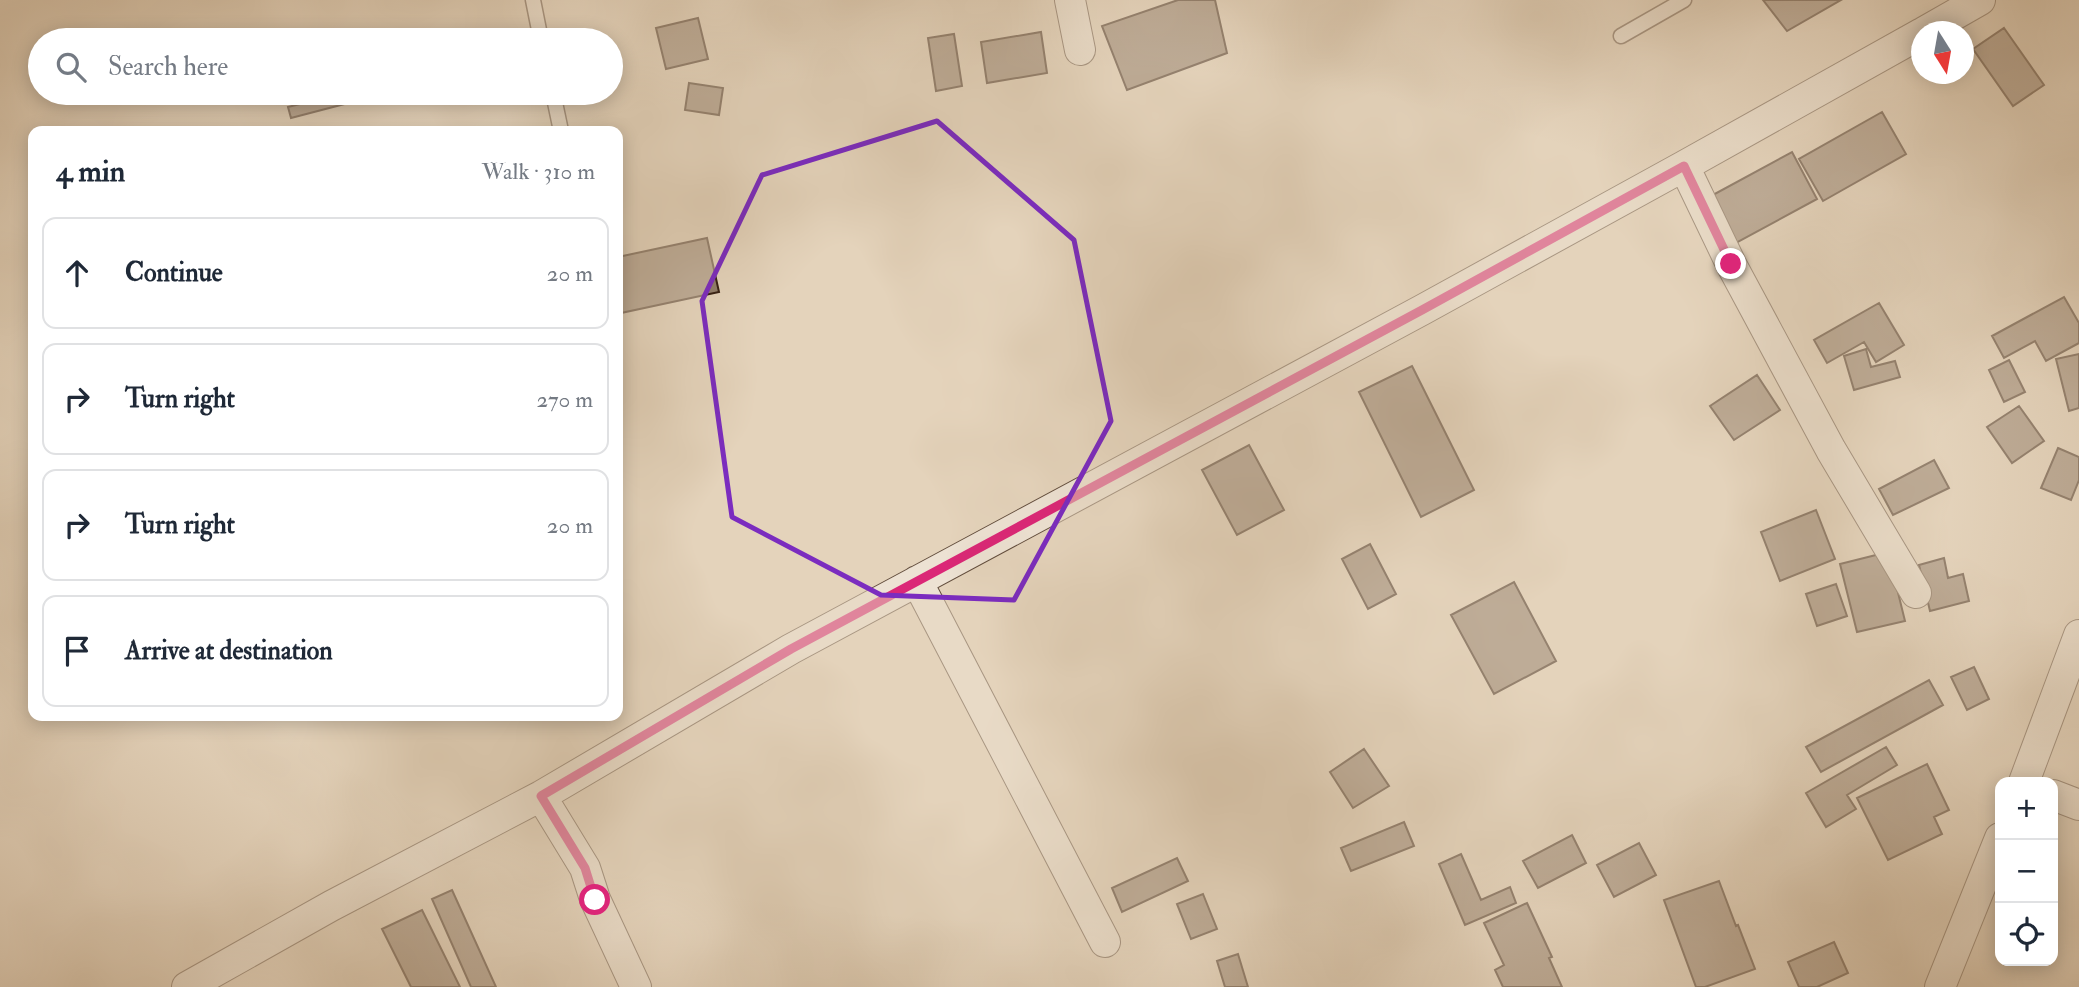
<!DOCTYPE html>
<meta charset="utf-8">
<style>
:root{--surface:#fff;--page:#f6f6f7;--text:#1f2937;--muted:#747a83;--line:#e0e1e3}
body{margin:0;font-family:"IM FELL Double Pica",serif;background:var(--page);color:var(--text)}
.controls{position:absolute;right:21px;bottom:21px;display:grid;overflow:hidden;border-radius:14px;box-shadow:0 4px 18px #0003}
.controls button{width:63px;height:63px;display:grid;place-items:center;padding:0;border:0;border-bottom:2px solid var(--line);background:var(--surface);color:var(--text);font:35px sans-serif}
.compass{position:absolute;left:1911px;top:21px;width:63px;height:63px;border-radius:50%;background:var(--surface);box-shadow:0 4px 18px #0003;rotate:169deg}
.stop{position:absolute;width:21px;height:21px;margin:-16px;border:5px solid #db2777;border-radius:50%;background:#fff}
.stop.end{background:#db2777;border-color:#fff;box-shadow:0 2px 7px #0008}
.list{margin:0;padding:0;list-style:none}
h2{display:flex;justify-content:space-between;align-items:center;height:91px;margin:0;padding:0 28px;font-size:30px}
h2 small{font-size:23px;font-weight:400;color:var(--muted)}
.list li{display:grid;grid-template-columns:46px 1fr auto;gap:21px;align-items:center;box-sizing:border-box;height:112px;margin:0 14px 14px;padding:0 14px;border:2px solid var(--line);border-radius:14px}
.list b{display:block;font-size:26px;white-space:nowrap}
.list em{font-size:23px;font-style:normal;color:var(--muted)}
.icon{flex:none;width:38px;height:38px;fill:none;stroke:currentColor;stroke-width:2;stroke-linecap:round;stroke-linejoin:round}
.map{position:relative;flex:none;width:2079px;height:987px;overflow:hidden}
.search{position:absolute;background:var(--surface);box-shadow:0 4px 18px #0003;left:28px;top:28px;width:595px;height:77px;display:flex;align-items:center;gap:18px;box-sizing:border-box;padding:0 24px;border-radius:38px;color:var(--muted);font-size:26px}
.panel{position:absolute;background:var(--surface);box-shadow:0 4px 18px #0003;left:28px;top:126px;width:595px;height:595px;border-radius:14px}
.map>svg:first-child{display:block}
.building{fill:#907d6a;stroke:#362013;stroke-width:2}
.lines{fill:none;stroke-linecap:round;stroke-linejoin:round}
.lane-casing{stroke:#624d3d;stroke-width:17}
.street-casing{stroke:#624d3d;stroke-width:32}
.lane{stroke:#ede2d3;stroke-width:14}
.street{stroke:#ede2d3;stroke-width:30}
.route{stroke:#db2777;stroke-width:9}
.marked{fill:none;stroke:#7b2cbf;stroke-width:5;stroke-linejoin:round}
</style>
<div class="map">
<svg width="2079" height="987" viewBox="0 0 2079 987">
<rect width="100%" height="100%" fill="#e4d3bb"/>
<filter id="stains"><feTurbulence type="fractalNoise" baseFrequency=".00286" numOctaves="4"/><feColorMatrix values="0 0 0 0 .2 0 0 0 0 .09 0 0 0 0 .02 0 0 0 .5 -.17"/></filter>
<radialGradient id="worn" r=".72"><stop offset=".6" stop-color="#630" stop-opacity="0"/><stop offset="1" stop-color="#630" stop-opacity=".3"/></radialGradient>
<!-- building -->
<path class="building" d="M1178,0H1215L1227,53L1127,90L1102,26Z
M1763,0H1841L1787,31Z
M698,18L708,59L666,69L656,28Z
M2004,28L2044,85L2013,106L1973,49Z
M1041,32L1047,73L987,83L981,42Z
M954,34L962,86L936,91L928,38Z
M689,83L723,88L719,115L685,110Z
M319,93H353L356,101L291,118L288,107L320,99Z
M1882,112L1906,154L1823,201L1799,159Z
M1792,152L1817,199L1736,243L1711,196Z
M707,238L719,292L621,313L618,300V257Z
M2064,297L2079,323V343L2046,361L2035,341L2004,358L1992,336Z
M1879,303L1904,345L1876,362L1864,342L1827,363L1814,340Z
M1866,349L1871,367L1895,361L1900,377L1854,390L1844,356Z
M2079,354V408L2069,411L2056,359Z
M2009,360L2025,392L2004,402L1989,370Z
M1412,366L1474,490L1421,517L1359,392Z
M1757,375L1780,410L1734,440L1710,406Z
M2019,406L2044,441L2012,463L1987,427Z
M1249,445L1284,510L1237,535L1202,470Z
M2058,448L2079,457V480L2071,500L2041,488Z
M1934,460L1949,488L1893,515L1879,489Z
M1816,510L1835,559L1780,581L1761,532Z
M1370,544L1396,594L1368,609L1342,559Z
M1888,552L1905,621L1857,632L1840,564Z
M1944,558L1948,578L1963,574L1969,601L1930,611L1919,565Z
M1514,582L1556,661L1494,694L1451,615Z
M1836,584L1847,616L1817,626L1806,594Z
M1974,667L1989,699L1967,710L1951,677Z
M1929,680L1943,705L1821,772L1806,747Z
M1886,747L1897,765L1847,795L1856,809L1826,827L1806,793Z
M1364,749L1389,786L1353,808L1330,772Z
M1927,764L1949,810L1934,817L1942,834L1888,860L1857,798Z
M1404,822L1414,846L1351,871L1341,848Z
M1572,835L1586,863L1538,888L1523,861Z
M1639,843L1656,875L1614,897L1597,865Z
M1461,854L1481,900L1510,887L1516,903L1465,925L1439,864Z
M1177,858L1188,881L1122,912L1112,888Z
M1719,881L1736,926L1738,925L1755,969L1705,987H1696L1664,900Z
M452,890L496,987H471L432,899Z
M1203,894L1217,929L1191,939L1177,904Z
M1527,903L1552,957L1549,958L1562,987H1503L1495,970L1504,965L1484,923Z
M422,910L460,987H411L382,929Z
M1834,942L1848,973L1817,987H1799L1788,962Z
M1238,954L1248,987H1225L1217,961Z"/>
<g class="lines">
<!-- lane casing -->
<g class="lane-casing">
<path id="lane" d="M533,0L541,40
M1621,36L1684,0
M553,93L561,131"/>
</g>
<!-- street casing -->
<g class="street-casing">
<path id="street" d="M1070,0L1080,50
M1924,32L1980,0
M1684,166L1731,264L1831,450L1916,593
M917,581L1105,942
M2024,782L2079,635
M2053,795L2079,805
M541,796L585,868L595,899L636,987
M187,987L331,906L541,796L791,649L1422,310L1684,166L1922,33
M1940,987L2000,838"/>
</g>
<!-- lane -->
<use href="#lane" class="lane"/>
<!-- street -->
<use href="#street" class="street"/>
</g>
<g class="lines">
<!-- route -->
<path class="route" d="M595,900L585,868L541,796L791,649L1422,310L1684,166L1731,264"/>
</g>
<!-- marked area -->
<path d="M0 0H2079V987H0ZM937,121L1074,240L1111,421L1014,600L881,595L732,517L702,301L762,175Z" fill="#e4d3bb" fill-opacity=".55" fill-rule="evenodd"/>
<path class="marked" d="M937,121L1074,240L1111,421L1014,600L881,595L732,517L702,301L762,175Z"/>
<rect width="100%" height="100%" filter="url(#stains)"/>
<rect width="100%" height="100%" fill="url(#worn)"/>
</svg>
<div class="controls">
<button>+</button>
<button>−</button>
<button><svg class="icon" aria-label="locate" viewBox="0 0 24 24"><circle cx="12" cy="12" r="6"/><path d="M12 2v4M12 18v4M2 12h4M18 12h4"/></svg></button>
</div>
<svg class="compass" viewBox="-18 -18 36 36"><path d="M0-13l5 13h-10z" fill="#e53935"/><path d="M0 13l5-13h-10z" fill="#747a83"/></svg>
<div class="stop" style="left:595px;top:900px"></div>
<div class="stop end" style="left:1731px;top:264px"></div>
<div class="search"><svg class="icon" aria-label="search" viewBox="0 0 24 24"><circle cx="10" cy="10" r="6"/><path d="M15 15l6 6"/></svg>Search here</div>
<section class="panel">
<h2>4 min<small>Walk · 310 m</small></h2>
<ul class="list">
<li><svg class="icon" aria-label="ahead" viewBox="0 0 24 24"><path d="M12 20V5M6 11l6-6 6 6"/></svg><div><b>Continue</b></div><em>20 m</em></li>
<li><svg class="icon" aria-label="right" viewBox="0 0 24 24"><path d="M7 20v-9h11M14 6l5 5-5 5"/></svg><div><b>Turn right</b></div><em>270 m</em></li>
<li><svg class="icon" aria-label="right" viewBox="0 0 24 24"><path d="M7 20v-9h11M14 6l5 5-5 5"/></svg><div><b>Turn right</b></div><em>20 m</em></li>
<li><svg class="icon" aria-label="arrive" viewBox="0 0 24 24"><path d="M6 21V4h12l-3 4 3 4H6"/></svg><div><b>Arrive at destination</b></div></li>
</ul>
</section>
</div>
